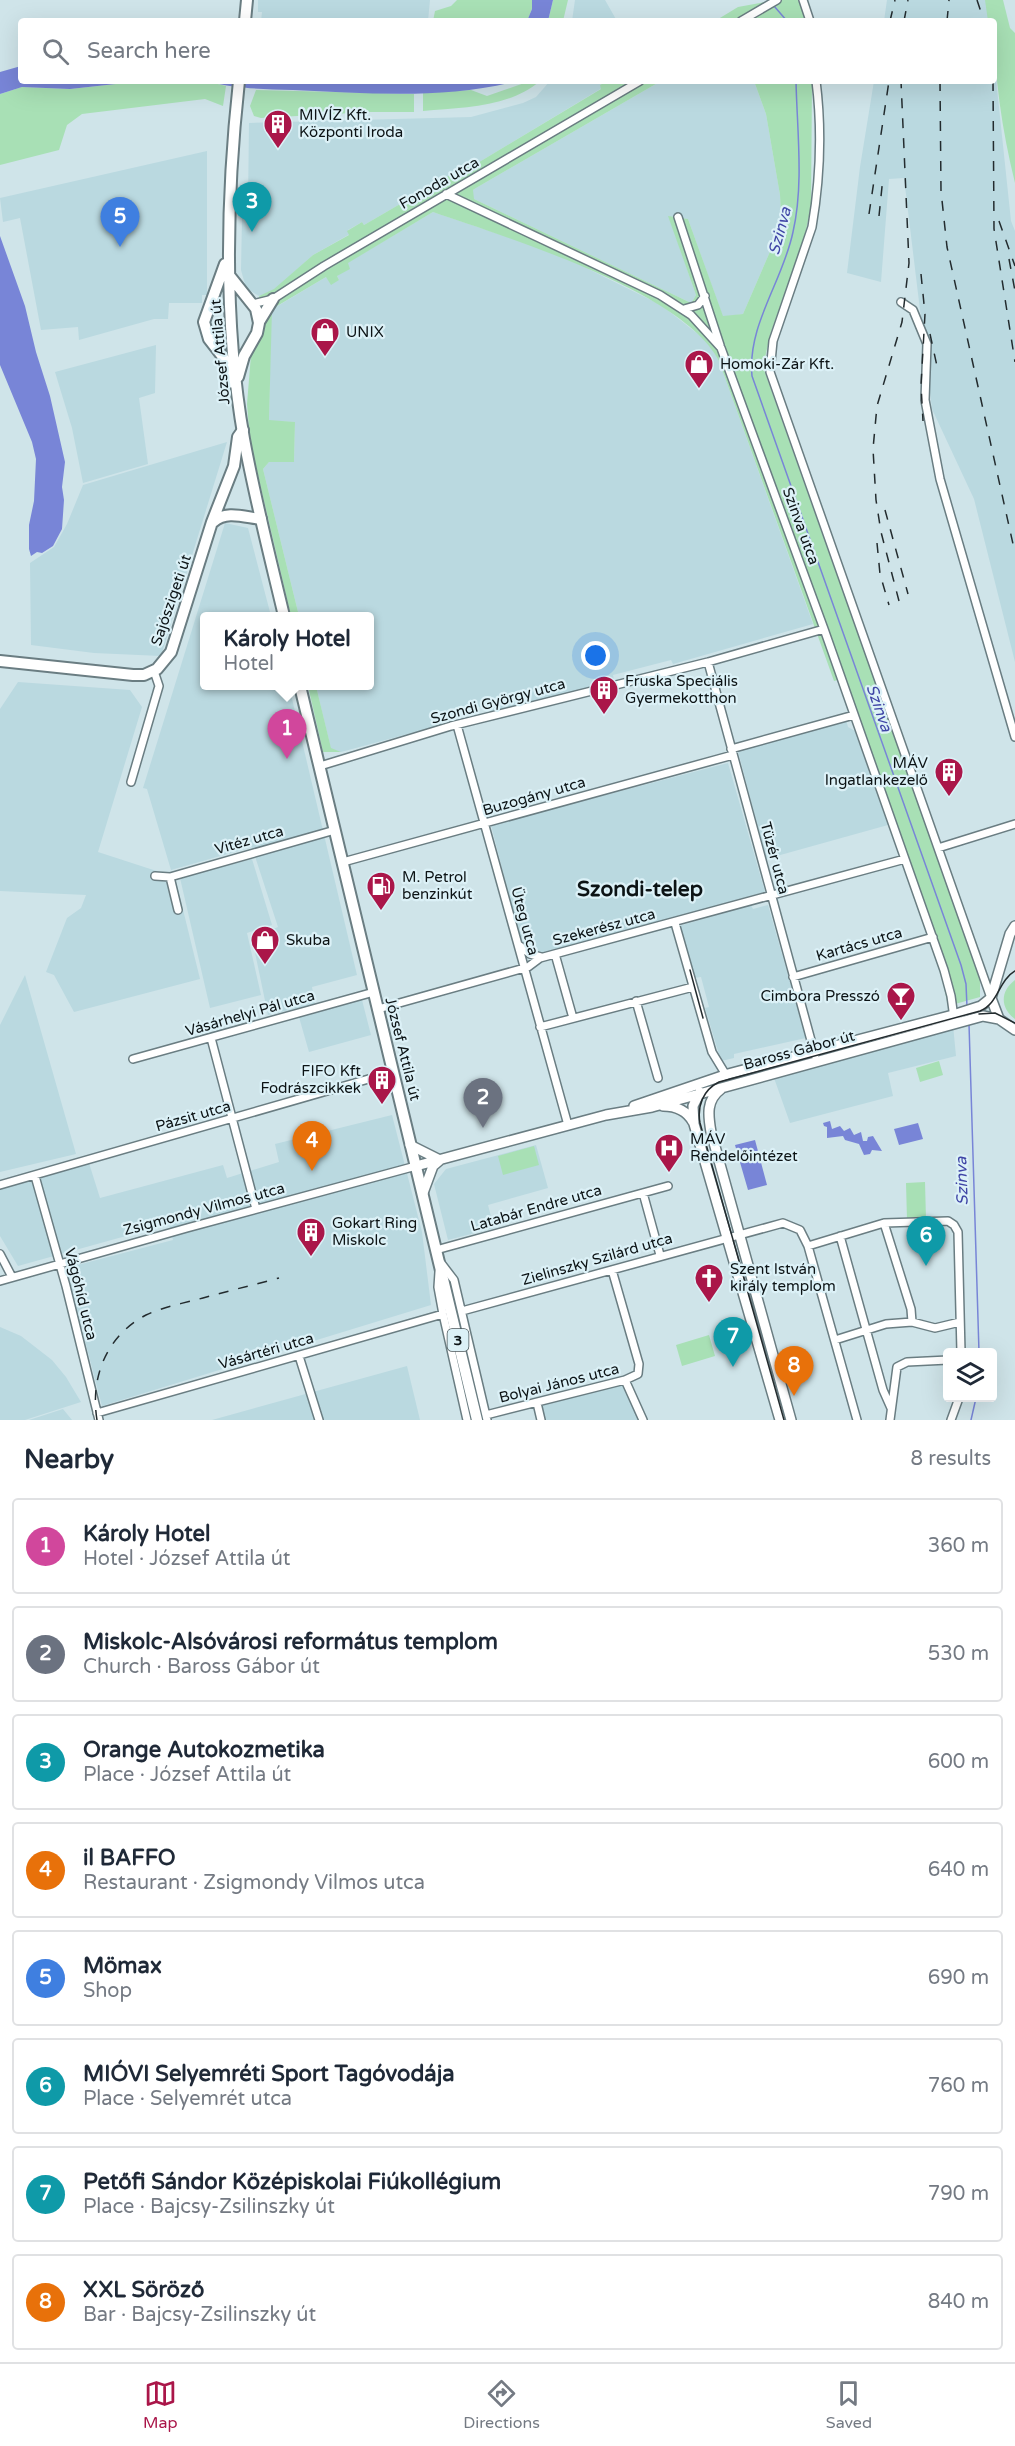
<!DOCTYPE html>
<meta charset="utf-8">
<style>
:root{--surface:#fff;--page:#f2f2f3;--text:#1f2937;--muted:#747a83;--line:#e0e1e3;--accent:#aa1649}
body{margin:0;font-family:"Varela Round",sans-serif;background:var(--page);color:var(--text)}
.controls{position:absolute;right:18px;bottom:18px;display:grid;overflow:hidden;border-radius:6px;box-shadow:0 6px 24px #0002}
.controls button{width:54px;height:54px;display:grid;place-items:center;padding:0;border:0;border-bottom:2px solid var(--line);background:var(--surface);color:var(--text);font:30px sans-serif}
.you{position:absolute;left:596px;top:656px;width:21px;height:21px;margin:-15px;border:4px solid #fff;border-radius:50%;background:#1a73e8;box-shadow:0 0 0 9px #1a73e833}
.badge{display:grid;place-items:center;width:39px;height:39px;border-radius:50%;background:var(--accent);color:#fff;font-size:20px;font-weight:700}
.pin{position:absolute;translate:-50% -50px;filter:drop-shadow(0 2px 3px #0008)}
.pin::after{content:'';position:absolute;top:32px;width:21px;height:18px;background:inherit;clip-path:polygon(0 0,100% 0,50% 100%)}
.popup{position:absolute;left:200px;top:612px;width:174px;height:78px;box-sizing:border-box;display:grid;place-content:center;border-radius:6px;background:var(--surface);filter:drop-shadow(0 2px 4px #0005);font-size:20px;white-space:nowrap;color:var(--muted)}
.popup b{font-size:22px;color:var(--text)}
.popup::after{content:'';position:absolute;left:50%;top:100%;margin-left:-12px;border:12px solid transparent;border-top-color:var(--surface)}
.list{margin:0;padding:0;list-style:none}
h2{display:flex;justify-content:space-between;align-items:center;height:78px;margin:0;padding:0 24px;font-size:26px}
h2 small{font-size:20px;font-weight:400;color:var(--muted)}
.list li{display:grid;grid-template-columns:39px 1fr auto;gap:18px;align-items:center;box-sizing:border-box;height:96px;margin:0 12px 12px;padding:0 12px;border:2px solid var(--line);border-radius:6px}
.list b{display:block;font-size:22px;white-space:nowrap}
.list p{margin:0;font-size:20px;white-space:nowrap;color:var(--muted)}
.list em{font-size:20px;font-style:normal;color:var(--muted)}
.icon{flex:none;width:33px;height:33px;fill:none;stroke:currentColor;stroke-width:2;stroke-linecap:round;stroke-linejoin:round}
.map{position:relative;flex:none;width:1015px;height:1420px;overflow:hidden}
.search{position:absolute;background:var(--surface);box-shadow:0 6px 24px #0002;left:18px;right:18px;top:18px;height:66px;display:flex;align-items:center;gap:15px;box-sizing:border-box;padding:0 21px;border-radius:6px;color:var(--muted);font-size:22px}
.sheet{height:942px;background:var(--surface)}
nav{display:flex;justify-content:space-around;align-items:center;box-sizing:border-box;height:84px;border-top:2px solid var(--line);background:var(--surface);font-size:16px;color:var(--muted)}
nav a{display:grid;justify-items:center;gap:3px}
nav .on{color:var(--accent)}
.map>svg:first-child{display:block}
.built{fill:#bad9e0}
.green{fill:#a8e0b5}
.water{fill:#7885d7}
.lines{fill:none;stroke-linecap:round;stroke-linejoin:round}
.stream{stroke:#7885d7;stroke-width:1.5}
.minor-casing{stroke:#6a7d82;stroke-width:10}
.tertiary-casing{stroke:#6a7d82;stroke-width:12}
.secondary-casing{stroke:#6a7d82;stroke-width:14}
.primary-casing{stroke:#6a7d82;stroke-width:14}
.minor{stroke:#fff;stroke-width:7}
.tertiary{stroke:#fff;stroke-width:9}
.secondary{stroke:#fff;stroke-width:10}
.primary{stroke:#fff;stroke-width:10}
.tram{stroke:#232b2e;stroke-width:1.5}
.rail{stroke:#232b2e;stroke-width:1.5;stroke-dasharray:10 10;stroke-linecap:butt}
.labels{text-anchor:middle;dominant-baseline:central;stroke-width:4.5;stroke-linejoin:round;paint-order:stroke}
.shield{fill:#dcf1f7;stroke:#4a5659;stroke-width:1.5}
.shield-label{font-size:14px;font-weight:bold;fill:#0c1315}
.poi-label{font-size:15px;fill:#0c1315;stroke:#dcf1f7;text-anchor:start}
.street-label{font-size:15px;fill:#0c1315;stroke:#dcf1f7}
.water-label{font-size:16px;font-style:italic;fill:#3f45a6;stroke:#dcf1f7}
.district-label{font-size:21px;font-weight:bold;fill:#0c1315;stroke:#dcf1f7}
</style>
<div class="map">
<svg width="1015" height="1420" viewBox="0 0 1015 1420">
<rect width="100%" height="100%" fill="#cfe4e9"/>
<!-- built -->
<path class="built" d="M258,0H430L428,21H261L262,12H258Z
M575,0H605L617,21H572Z
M887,0H987L992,21H884Z
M994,60L1011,221L1015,231V662L974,499L932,409L904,178L889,179L881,282L847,273L860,167L874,81H994Z
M550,81H607L600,85L602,88L471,167L469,164L364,225L362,222L348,230L350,234L313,255L274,290L259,296L246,288L241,270L242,218L253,211L248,203L249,123L471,117L523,103L536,97Z
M661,81H754L766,114L780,195L781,215L772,247L743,314L723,317L688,219L669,217L696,295L692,302H689L474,199L472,196L473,190L476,188Z
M207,151V295H202V303H169L168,319H154L79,340L78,327L41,330L20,218L3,222L0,198Z
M433,212L558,254L661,305L708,342L719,361L813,624L673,664L671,660L613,675L614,680L491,714L489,704L440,718L441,725L341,752L331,749L316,686H370V616H299L263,469L269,462H294L295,422L269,421L271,310L326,277L339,280L337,276L347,263Z
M156,345L155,393L139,398L148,464L83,483L72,428L55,372Z
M227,442L161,656L94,653L31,645L30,563L54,547L67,524L83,485Z
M225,523L248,528L271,616H204V686H289L357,975L312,987L315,1004L268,1015L252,938L278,927L252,847L171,870L147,789L143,788Z
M18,682L130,690L142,707L98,852L175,877L200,979L74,1012L54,975L46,972L67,918L81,908L86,895L0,891V709Z
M846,720L848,727L855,731L888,825L766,859L738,751Z
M728,763L765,892L546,952H533L524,946L519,936L491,825Z
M252,859L272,925L247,933L261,995L210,1008L180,878Z
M751,905L753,909L768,905L806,1038L734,1054V1058L721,1061L705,1008L709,1007L701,977L694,978L679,926Z
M25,975L76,1154L0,1172V1025Z
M362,1000L371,1035L309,1052L299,1017Z
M953,1025L956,1056L888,1073L893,1096L790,1123L774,1078Z
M392,1115L422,1232L431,1305L102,1406L66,1268L173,1240L169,1224L18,1266L0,1236V1181L35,1176L88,1160L100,1198L223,1165L227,1178L279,1162L275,1144Z
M536,1145L548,1188L488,1205L494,1228L448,1240L434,1184L446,1169Z
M0,1327L21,1336L52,1360L66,1377L81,1402L25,1420H0Z
M407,1366L420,1420H212Z
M622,1383L639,1420H544L540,1405Z
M63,1409L72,1420H29Z"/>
<!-- green -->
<path class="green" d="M457,0H532V9L527,21H433L435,11L451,6Z
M553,0H568L563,21H548Z
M776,0H798L806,21H715L738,7Z
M985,0H1003L1010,28L1015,33V183C1002,130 994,76 994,21H988Z
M143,81H206L226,86L223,106L205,99L82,114L67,125L59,150L0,165V94L22,87L70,89Z
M530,81H540C508,108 463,107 423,111V93L471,90L487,96Z
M607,81H661L476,188L473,190L474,199L689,302H692L696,295L668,216L688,219L723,316L743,314L772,247L781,215L780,195L766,114L754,81H812L811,206L805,235L770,335L763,367L980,978V997L948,1006L942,978L838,680L834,681L719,361C684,291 505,237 433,212L348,263L350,269L337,276L339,280L331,285L326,277L272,309L269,420L295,422L294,462H269L263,469L299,616H291L250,441L247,404L251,355L263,331L265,318L259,296L274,289L313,255L349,235L347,231L362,222L364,225L469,164L471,167L601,89L600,85Z
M256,90L414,94V112H370L261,118L254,116L250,106Z
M308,686H316L331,748L341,752H323Z
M1015,980V1019C1000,1008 1000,991 1015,980Z
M939,1061L943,1075L920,1082L916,1068Z
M534,1146L539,1165L503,1175L498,1156Z
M925,1182L926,1219L907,1220L906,1183Z
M709,1335L715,1356L682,1366L676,1345Z"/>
<!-- water -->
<path class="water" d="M532,0H553L548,21H527L532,9Z
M21,66V81H143L70,89L22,87L0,94V72Z
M206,81H517C444,100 367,93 293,90C262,89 237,89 206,81Z
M0,236L25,306L36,352L50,396L65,462L62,487L64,500L62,529L53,546L42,553L37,552L31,556L29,549V525L34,501L36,459L32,442L0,365Z
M830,1121L832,1129L840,1126L844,1131L850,1128L854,1135L861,1132L863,1141H867L868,1137L873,1136L882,1151L872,1150L870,1154L864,1155L859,1144L845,1140L843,1136L827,1138V1127L824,1126L823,1123Z
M918,1123L923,1139L899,1145L894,1129Z
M755,1140L767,1185L748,1190L735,1145Z"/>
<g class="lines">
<!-- stream -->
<path class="stream" d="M774,6L787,21
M796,81C797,130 804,184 793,232C783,281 747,325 752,376L961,965L966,984L967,1007
M969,1024L979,1352
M971,1420L976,1398"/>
<!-- minor casing -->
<g class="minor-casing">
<path id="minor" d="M803,0L810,21
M741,21L777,0
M816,81C822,128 820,180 812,227L773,341L770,372L991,998
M446,194L660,295L691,315L721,348L824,629L944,970L951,996L954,1018
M678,217L720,345
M901,302L913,310L927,344L925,400L940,479L1015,737
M252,304L273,299L324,266L640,81
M684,309L698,305L705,296
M708,662L815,1055
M457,725L568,1125
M731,749L854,715
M320,766L451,726L708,662L824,629
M131,782L159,686L154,671
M938,848L1015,824
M343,862L733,755
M155,876L170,877L335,830
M170,877L178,910
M675,923L712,1052L726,1075
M520,946L530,954L541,957
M555,954L573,1018
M793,977L933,937
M636,1001L658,1078
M378,1009L528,967L540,958L905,859
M540,1027L693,987
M211,1038L256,1209
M133,1059L374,992
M35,1176L66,1286L99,1420
M0,1185L393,1072
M643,1193L660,1255
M884,1223L911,1309L912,1322
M840,1236L883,1390L891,1408
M808,1246L884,1223L948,1221L954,1225L958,1232L961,1352
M436,1250L668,1186
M0,1254L12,1277
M441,1263L454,1280L487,1420
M439,1272L438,1287L443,1314L467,1420
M0,1281L187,1228L416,1166
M462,1311L783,1223L800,1230L808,1246L857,1420
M835,1340L886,1324L912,1322L935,1328L960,1322
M299,1356L319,1420
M625,1380L643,1420
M537,1403L541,1420
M97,1413L443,1314
M486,1415L625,1380L638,1374L639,1364L612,1270
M890,1420L897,1367L907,1362L948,1360
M951,1420L959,1398"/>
</g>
<!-- tertiary casing -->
<g class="tertiary-casing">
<path id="tertiary" d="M999,1019L991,998L1010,934L1015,926
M721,1089C706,1100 708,1115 711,1132L791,1420
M700,1092L693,1106L694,1124L780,1420
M634,1106L728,1074L953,1015L981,1006L991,998
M663,1106C677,1106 687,1111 693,1122
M410,1145L440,1160
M416,1166L606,1115L652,1107L983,1016L999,1019L1015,1030
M423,1193L433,1166L440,1160"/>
</g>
<!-- secondary casing -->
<g class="secondary-casing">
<path id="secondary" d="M213,522C226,510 244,517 261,519
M0,661L133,675H144L157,669L171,652L212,522L234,466L238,437L243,430"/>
</g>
<!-- primary casing -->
<g class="primary-casing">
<path id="primary" d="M245,21L247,0
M239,81C226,200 223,321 244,439C255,499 270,557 284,616
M225,264L204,322L209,339L223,357L233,383
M229,275L256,309L259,323L257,333L244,356L238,377
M259,322L273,299
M300,686L477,1420"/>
</g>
<!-- minor -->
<use href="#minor" class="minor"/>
<!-- tertiary -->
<use href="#tertiary" class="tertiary"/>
<!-- secondary -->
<use href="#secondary" class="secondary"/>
<!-- primary -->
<use href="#primary" class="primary"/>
<!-- tram -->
<path class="tram" d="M690,970L703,1018
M979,1014L995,1013L1015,1023
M784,1420L700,1123C697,1106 703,1090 719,1082L980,1011C999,1003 998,981 1015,971"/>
<!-- rail -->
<path class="rail" d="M977,0L984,21
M890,21L895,0
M904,21L908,0
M947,21L949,0
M940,81L941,191L947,247L1015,553
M993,81L994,229L1015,362
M869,214L889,81
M879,216L883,177
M999,221L1015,266
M1009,259L1015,291
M921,274L925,314L921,385L923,421
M930,334L937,366
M885,510L908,594
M877,543L880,574L889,605
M899,601L881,532L876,500L873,449L877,406L902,322L909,263L901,81
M97,1420C90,1378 106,1336 146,1315C163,1307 184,1303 203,1298C228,1291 253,1285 279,1278"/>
</g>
<!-- icons -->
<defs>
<g id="building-pin" transform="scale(1.5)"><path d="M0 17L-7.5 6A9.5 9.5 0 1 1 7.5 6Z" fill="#aa1649" stroke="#dcf1f7"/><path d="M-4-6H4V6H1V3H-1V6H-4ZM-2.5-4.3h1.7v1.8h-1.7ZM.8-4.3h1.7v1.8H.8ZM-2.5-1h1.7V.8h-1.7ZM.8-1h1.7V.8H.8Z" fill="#fff"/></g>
<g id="shop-pin" transform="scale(1.5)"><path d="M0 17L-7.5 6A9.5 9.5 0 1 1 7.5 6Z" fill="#aa1649" stroke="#dcf1f7"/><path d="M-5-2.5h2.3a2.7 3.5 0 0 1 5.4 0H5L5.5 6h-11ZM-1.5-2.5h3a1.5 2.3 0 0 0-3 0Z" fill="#fff"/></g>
<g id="fuel-pin" transform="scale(1.5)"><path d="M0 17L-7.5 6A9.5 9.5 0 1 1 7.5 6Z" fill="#aa1649" stroke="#dcf1f7"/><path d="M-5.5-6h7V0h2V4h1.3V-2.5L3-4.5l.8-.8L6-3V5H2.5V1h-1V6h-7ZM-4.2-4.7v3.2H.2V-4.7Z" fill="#fff"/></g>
<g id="bar-pin" transform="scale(1.5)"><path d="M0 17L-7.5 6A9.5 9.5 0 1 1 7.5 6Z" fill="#aa1649" stroke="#dcf1f7"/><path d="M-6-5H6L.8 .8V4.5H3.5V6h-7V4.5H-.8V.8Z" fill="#fff"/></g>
<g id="hospital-pin" transform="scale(1.5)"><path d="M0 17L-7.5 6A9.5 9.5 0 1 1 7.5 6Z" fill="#aa1649" stroke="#dcf1f7"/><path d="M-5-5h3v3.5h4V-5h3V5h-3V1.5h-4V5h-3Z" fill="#fff"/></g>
<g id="church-pin" transform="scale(1.5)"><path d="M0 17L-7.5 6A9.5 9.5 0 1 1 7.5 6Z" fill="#aa1649" stroke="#dcf1f7"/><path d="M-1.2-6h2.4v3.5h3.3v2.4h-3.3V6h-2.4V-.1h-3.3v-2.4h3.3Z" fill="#fff"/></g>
</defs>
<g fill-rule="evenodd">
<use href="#building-pin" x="278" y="124"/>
<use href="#shop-pin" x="325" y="332"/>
<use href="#shop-pin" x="699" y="364"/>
<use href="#building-pin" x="604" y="690"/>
<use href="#building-pin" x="949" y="772"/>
<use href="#fuel-pin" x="381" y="886"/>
<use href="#shop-pin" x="265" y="940"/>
<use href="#bar-pin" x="901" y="996"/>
<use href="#building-pin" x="382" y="1080"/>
<use href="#hospital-pin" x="669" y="1148"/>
<use href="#building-pin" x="311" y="1232"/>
<use href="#church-pin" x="709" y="1278"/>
</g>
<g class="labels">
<!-- shield labels -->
<rect class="shield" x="447.5" y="1329" width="21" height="22" rx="4.5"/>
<g class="shield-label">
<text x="458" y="1340">3</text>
</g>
<!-- poi labels -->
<g class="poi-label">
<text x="299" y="115">MIVÍZ Kft.<tspan x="299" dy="17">Központi Iroda</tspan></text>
<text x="346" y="332">UNIX</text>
<text x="720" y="364">Homoki-Zár Kft.</text>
<text x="625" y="681">Fruska Speciális<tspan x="625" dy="17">Gyermekotthon</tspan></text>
<text x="928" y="763" text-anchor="end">MÁV<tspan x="928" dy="17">Ingatlankezelő</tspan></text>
<text x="402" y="877">M. Petrol<tspan x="402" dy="17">benzinkút</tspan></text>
<text x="286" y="940">Skuba</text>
<text x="880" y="996" text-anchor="end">Cimbora Presszó</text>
<text x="361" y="1071" text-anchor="end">FIFO Kft<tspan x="361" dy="17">Fodrászcikkek</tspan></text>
<text x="690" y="1139">MÁV<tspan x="690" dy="17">Rendelőintézet</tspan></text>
<text x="332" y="1223">Gokart Ring<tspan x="332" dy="17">Miskolc</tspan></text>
<text x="730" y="1269">Szent István<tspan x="730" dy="17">király templom</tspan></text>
</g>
<!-- street labels -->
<g class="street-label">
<text transform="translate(439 183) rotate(-30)">Fonoda utca</text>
<text transform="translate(220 352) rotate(-95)">József Attila út</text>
<text transform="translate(801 526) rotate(70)">Szinva utca</text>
<text transform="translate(171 600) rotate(-71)">Sajószigeti út</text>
<text transform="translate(498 701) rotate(-15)">Szondi György utca</text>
<text transform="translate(534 796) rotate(-16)">Buzogány utca</text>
<text transform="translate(249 840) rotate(-16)">Vitéz utca</text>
<text transform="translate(775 858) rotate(75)">Tüzér utca</text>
<text transform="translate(525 921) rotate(75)">Üteg utca</text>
<text transform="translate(604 927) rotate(-15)">Szekerész utca</text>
<text transform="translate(859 944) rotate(-16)">Kartács utca</text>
<text transform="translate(250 1013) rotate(-16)">Vásárhelyi Pál utca</text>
<text transform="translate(403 1049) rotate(76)">József Attila út</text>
<text transform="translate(799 1050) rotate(-15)">Baross Gábor út</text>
<text transform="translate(193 1116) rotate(-16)">Pázsit utca</text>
<text transform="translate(536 1208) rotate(-16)">Latabár Endre utca</text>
<text transform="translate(204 1209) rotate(-15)">Zsigmondy Vilmos utca</text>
<text transform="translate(597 1259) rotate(-16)">Zielinszky Szilárd utca</text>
<text transform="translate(81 1294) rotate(76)">Vágóhíd utca</text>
<text transform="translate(266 1351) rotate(-16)">Vásártéri utca</text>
<text transform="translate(559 1383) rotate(-14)">Bolyai János utca</text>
</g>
<!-- water labels -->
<g class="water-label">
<text transform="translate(780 231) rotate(-75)">Szinva</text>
<text transform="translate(879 708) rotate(71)">Szinva</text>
<text transform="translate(962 1181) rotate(-92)">Szinva</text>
</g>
<!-- district labels -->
<g class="district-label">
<text x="640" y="889">Szondi-telep</text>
</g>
</g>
</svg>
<div class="controls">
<button><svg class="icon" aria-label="layers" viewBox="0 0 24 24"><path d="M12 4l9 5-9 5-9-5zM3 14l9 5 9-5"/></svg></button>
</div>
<div class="you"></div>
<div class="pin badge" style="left:287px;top:759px;background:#d1479c">1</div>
<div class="popup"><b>Károly Hotel</b>Hotel</div>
<div class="pin badge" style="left:483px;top:1128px;background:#6b7280">2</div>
<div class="pin badge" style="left:252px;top:232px;background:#0f9aa8">3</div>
<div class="pin badge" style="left:312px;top:1171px;background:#e8710a">4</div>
<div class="pin badge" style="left:120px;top:247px;background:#3f7fe0">5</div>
<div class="pin badge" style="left:926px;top:1266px;background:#0f9aa8">6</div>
<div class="pin badge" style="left:733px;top:1367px;background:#0f9aa8">7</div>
<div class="pin badge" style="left:794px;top:1396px;background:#e8710a">8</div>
<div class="search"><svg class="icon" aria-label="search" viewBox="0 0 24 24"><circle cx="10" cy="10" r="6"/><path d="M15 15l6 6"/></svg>Search here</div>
</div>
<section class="sheet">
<h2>Nearby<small>8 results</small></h2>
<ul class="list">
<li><span class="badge" style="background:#d1479c">1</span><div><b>Károly Hotel</b><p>Hotel · József Attila út</p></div><em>360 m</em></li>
<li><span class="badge" style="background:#6b7280">2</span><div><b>Miskolc-Alsóvárosi református templom</b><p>Church · Baross Gábor út</p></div><em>530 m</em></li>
<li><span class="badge" style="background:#0f9aa8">3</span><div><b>Orange Autokozmetika</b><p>Place · József Attila út</p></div><em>600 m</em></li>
<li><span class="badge" style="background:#e8710a">4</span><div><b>il BAFFO</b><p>Restaurant · Zsigmondy Vilmos utca</p></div><em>640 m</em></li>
<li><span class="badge" style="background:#3f7fe0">5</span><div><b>Mömax</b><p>Shop</p></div><em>690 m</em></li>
<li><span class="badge" style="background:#0f9aa8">6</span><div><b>MIÓVI Selyemréti Sport Tagóvodája</b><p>Place · Selyemrét utca</p></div><em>760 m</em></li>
<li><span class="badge" style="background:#0f9aa8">7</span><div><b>Petőfi Sándor Középiskolai Fiúkollégium</b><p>Place · Bajcsy-Zsilinszky út</p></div><em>790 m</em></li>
<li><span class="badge" style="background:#e8710a">8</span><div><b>XXL Söröző</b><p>Bar · Bajcsy-Zsilinszky út</p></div><em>840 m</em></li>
</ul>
</section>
<nav>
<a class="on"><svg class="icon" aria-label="map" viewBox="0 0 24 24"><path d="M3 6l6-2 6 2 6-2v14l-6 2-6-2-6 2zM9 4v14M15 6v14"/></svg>Map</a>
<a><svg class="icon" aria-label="directions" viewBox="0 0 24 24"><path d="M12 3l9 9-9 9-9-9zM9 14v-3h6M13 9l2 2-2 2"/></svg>Directions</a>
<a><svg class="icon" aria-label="saved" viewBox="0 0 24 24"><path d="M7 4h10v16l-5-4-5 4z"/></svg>Saved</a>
</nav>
